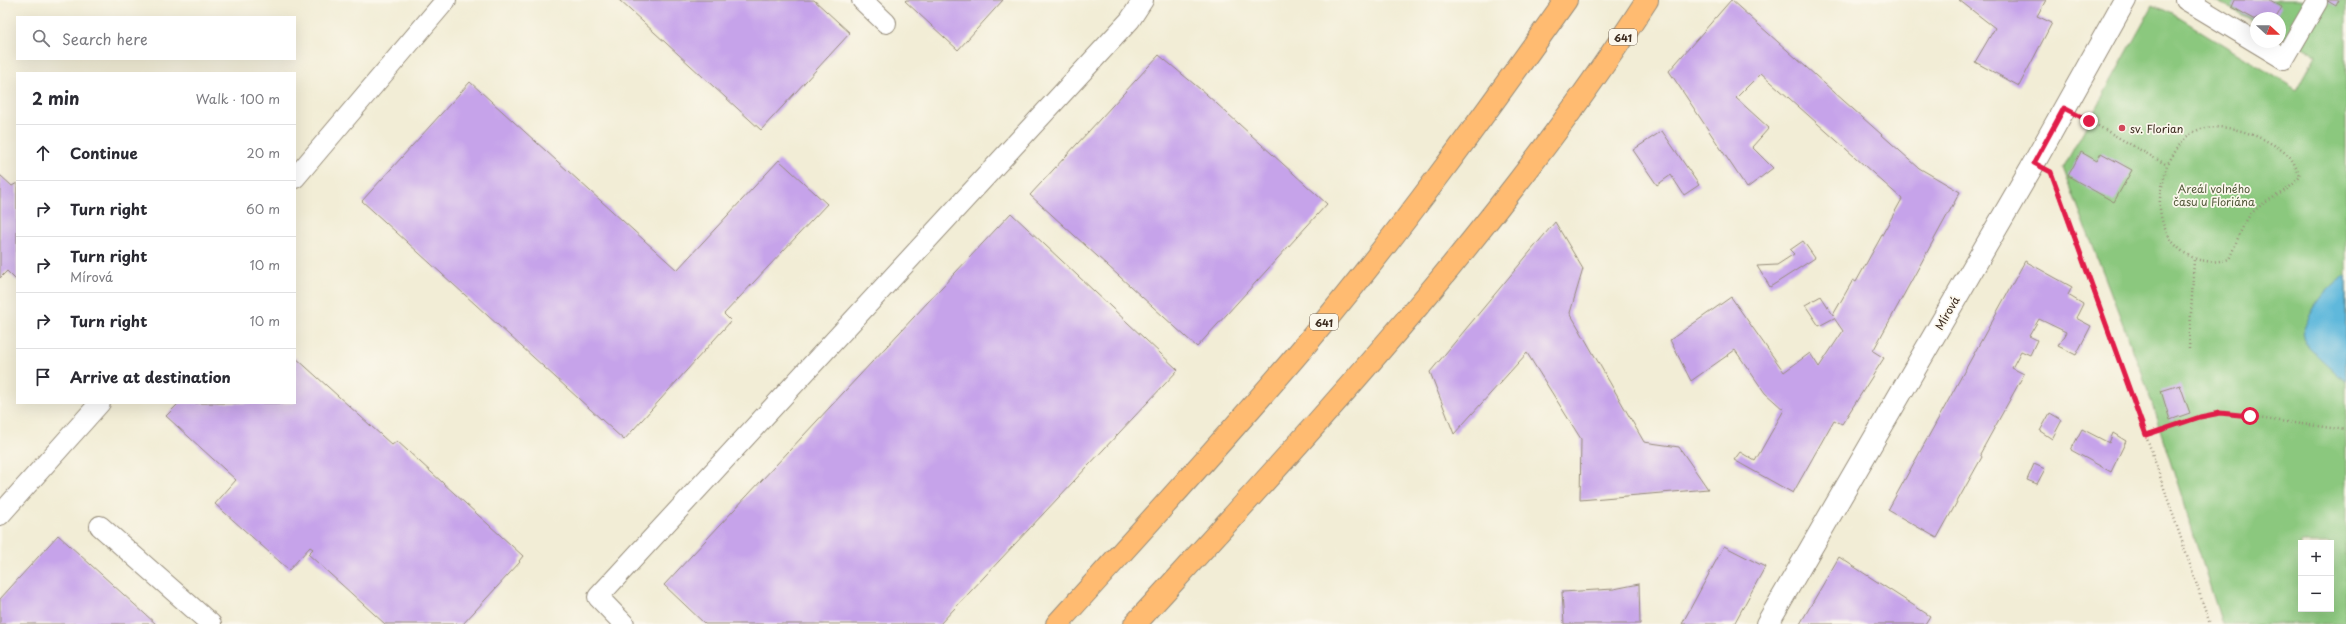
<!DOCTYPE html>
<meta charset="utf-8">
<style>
:root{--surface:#fff;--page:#f2f2f3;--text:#2b2b33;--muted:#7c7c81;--line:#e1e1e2}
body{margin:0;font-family:"Playpen Sans",sans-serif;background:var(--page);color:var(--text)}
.controls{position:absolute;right:12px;bottom:12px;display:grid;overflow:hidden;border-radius:0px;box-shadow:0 4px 16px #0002}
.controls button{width:36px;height:36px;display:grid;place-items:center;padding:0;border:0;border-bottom:1px solid var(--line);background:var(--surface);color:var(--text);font:20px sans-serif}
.compass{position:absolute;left:2250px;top:12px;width:36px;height:36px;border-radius:50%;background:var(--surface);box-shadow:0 4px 16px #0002;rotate:111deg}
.stop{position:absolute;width:12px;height:12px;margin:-9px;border:3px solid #e11d48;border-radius:50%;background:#fff}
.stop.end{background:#e11d48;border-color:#fff;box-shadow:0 1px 4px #0008}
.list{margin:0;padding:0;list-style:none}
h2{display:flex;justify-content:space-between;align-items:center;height:52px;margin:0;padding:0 16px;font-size:17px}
h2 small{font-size:13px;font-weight:400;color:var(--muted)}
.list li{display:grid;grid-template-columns:26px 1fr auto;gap:12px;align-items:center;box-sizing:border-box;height:56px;padding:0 16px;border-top:1px solid var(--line)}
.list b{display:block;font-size:15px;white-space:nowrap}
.list p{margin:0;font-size:13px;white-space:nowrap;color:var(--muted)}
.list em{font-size:13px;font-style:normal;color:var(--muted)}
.icon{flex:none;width:22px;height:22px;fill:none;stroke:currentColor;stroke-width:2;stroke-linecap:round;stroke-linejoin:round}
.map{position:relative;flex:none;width:2346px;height:624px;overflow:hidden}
.search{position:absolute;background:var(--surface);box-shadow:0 4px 16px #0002;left:16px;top:16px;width:280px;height:44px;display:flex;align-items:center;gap:10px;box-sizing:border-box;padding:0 14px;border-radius:0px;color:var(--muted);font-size:15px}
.panel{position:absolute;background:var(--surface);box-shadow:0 4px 16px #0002;left:16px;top:72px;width:280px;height:332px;border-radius:0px}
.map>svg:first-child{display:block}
.green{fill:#8bc87e;stroke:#63794e;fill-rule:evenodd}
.water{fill:#5eb8db;stroke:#4c717c}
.building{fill:#c6a3ea}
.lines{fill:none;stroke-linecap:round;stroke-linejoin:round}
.service-casing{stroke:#968c7a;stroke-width:22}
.minor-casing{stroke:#968c7a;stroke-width:24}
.trunk-casing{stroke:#968c7a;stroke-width:24}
.path{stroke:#968c7a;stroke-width:2.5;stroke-dasharray:1 3;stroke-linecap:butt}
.service{stroke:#fff;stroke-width:20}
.minor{stroke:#fff;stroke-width:22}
.trunk{stroke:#ffbb71;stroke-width:22}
.route{stroke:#e11d48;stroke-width:5}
.poi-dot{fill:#d1495b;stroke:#fbf7ec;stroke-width:1.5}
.labels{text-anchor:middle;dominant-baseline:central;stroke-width:3.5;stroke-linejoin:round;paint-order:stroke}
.shield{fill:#fbf7ec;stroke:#75685c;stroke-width:1}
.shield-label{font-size:10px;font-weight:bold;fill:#3b2a1e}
.poi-label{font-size:11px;fill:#3b2a1e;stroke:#fbf7ec;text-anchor:start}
.park-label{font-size:11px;fill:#53593b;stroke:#fbf7ec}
.street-label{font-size:11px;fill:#3b2a1e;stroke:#fbf7ec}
</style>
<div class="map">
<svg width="2346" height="624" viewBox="0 0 2346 624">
<rect width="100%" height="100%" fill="#fbf7ec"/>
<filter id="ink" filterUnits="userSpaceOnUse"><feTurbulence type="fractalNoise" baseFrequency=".025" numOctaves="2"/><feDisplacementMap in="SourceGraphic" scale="8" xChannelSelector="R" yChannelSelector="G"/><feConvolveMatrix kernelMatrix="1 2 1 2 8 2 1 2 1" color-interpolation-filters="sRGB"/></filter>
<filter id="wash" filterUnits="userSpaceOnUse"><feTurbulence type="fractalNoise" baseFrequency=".012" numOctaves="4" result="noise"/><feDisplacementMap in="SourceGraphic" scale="16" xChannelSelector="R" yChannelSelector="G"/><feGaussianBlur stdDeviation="0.9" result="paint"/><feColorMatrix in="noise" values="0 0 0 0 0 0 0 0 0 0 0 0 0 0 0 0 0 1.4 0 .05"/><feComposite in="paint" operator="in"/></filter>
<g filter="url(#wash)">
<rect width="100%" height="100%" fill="#f2edd6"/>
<!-- green -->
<path class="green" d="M2214,0H2346V624H2222L2144,379L2063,168L2153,5L2173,14L2297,90L2316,55L2280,35V18H2256V22ZM2301,543H2331V609H2301Z"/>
<!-- water -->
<path class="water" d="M2346,275V382L2309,348L2302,334C2311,308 2324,290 2346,275Z"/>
<g id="blocks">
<!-- building -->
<path class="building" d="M619,0H814L850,33L761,130Z
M906,0H1003L958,50L905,1Z
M1731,0L1919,168L1960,192L1873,351L1884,358L1842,424L1834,420L1793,493L1734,460L1740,452L1755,461L1784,410L1765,393L1735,350L1691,381L1670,340L1731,297L1784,372L1810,353L1819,367L1843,331L1834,318L1819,326L1805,305L1821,296L1833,315L1853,280L1856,282L1902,199L1761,73L1736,98L1769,128L1752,147L1773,168L1747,188L1669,71Z
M1959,0H2046L2037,16L2052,23L2019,86L1975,62L1995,28Z
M2235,0H2270L2282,7L2276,18H2256V20L2232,7Z
M2326,0H2339L2336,6Z
M1159,55L1206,94L1327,204L1197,347L1030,195Z
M470,82L677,270L779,160L827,204L724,314L731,321L624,440L362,201Z
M1662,131L1699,185L1684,195L1671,175L1657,185L1633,150Z
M2081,152L2097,161L2101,153L2132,170L2114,202L2068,176Z
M0,175L12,186L17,183V281L7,271L0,278Z
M1011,213L1178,370L940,624H705L664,585Z
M1555,222L1583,269L1570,313L1644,442L1679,447L1708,489L1580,500L1581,439L1527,353L1454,434L1430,372Z
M1803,241L1815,258L1770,287L1757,266L1777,265L1794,254L1790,250Z
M2025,261L2072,287L2068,295L2083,304L2076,318L2091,326L2076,355L2058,346L2066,332L2039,319L2029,336L2037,340L2030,355L2021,351L2012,368L2024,374L1980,454L1982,457L1937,538L1888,510Z
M295,357L392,445L397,441L523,556L519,561L520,562L463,624H385L308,554L313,549L310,547L289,570L215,504L236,480L166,416L179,403H295Z
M2180,385L2190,413L2170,420L2161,391Z
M2050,413L2062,420L2052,439L2040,431Z
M2082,429L2109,443L2113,433L2126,441L2111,472L2071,450Z
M2034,464L2045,469L2037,484L2027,480Z
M58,535L156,624H0V599Z
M1724,546L1765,567L1734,624H1682Z
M1839,557L1930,616L1925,624H1800Z
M1639,584L1640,624H1564L1562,592L1614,589Z"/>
</g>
</g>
<g filter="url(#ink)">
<use href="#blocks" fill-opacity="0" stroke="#968c7a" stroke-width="1"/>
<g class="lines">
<!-- service casing -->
<g class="service-casing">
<path id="service" d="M862,0L886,23
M2186,0L2284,59L2317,2
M295,178L446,0
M0,515L100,403
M100,526L211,624
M624,624L598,597L1130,20L1143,0"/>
</g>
<!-- minor casing -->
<g class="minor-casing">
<path id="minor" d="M1767,624L2034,163L2125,0"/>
</g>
<!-- trunk casing -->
<g class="trunk-casing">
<path id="trunk" d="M1057,624C1141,531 1226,439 1307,343C1399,233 1483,117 1566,0
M1135,624C1316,425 1501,227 1647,0"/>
</g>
<!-- path -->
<path class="path" d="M2091,122L2167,165C2165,176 2161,187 2160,198C2157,238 2189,271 2229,259C2235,247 2243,221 2253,212C2267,198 2290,192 2300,176C2297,170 2294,162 2290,157C2269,137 2215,115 2189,135C2179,143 2174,154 2167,165
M2056,187L2146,435L2210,624
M2189,349L2194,260
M2146,435L2200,417L2220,413L2346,430"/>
<!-- service -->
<use href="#service" class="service"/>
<!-- minor -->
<use href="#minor" class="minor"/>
<!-- trunk -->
<use href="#trunk" class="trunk"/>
</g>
</g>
<g class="lines" filter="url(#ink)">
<!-- route -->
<path class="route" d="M2089,121L2064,108L2034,163L2051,172L2146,435L2200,417L2220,413L2250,416"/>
</g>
<!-- markers -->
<circle class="poi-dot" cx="2122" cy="128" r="4"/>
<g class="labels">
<!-- shield labels -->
<g class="shield">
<rect x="1609" y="29" width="28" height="16" rx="3"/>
<rect x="1310" y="314" width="28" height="16" rx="3"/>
</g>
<g class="shield-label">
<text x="1623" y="37">641</text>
<text x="1324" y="322">641</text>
</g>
<!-- poi labels -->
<g class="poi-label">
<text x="2130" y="128">sv. Florian</text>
</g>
<!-- park labels -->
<g class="park-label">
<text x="2214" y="188">Areál volného<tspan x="2214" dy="13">času u Floriána</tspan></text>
</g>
<!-- street labels -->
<g class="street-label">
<text transform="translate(1947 313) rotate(-60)">Mírová</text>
</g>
</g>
</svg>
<div class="controls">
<button>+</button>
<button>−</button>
</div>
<svg class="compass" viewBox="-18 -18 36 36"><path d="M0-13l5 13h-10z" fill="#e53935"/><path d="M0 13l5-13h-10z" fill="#7c7c81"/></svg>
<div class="stop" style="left:2250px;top:416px"></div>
<div class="stop end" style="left:2089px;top:121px"></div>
<div class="search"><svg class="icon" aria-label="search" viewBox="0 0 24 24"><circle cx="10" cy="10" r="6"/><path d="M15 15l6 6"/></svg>Search here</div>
<section class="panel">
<h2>2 min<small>Walk · 100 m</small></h2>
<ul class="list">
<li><svg class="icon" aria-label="ahead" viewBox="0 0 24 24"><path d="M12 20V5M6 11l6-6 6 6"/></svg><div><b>Continue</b></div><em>20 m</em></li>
<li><svg class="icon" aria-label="right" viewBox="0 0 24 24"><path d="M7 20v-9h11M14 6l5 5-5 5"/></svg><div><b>Turn right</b></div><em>60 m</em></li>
<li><svg class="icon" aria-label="right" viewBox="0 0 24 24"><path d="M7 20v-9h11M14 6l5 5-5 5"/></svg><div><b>Turn right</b><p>Mírová</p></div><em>10 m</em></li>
<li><svg class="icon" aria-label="right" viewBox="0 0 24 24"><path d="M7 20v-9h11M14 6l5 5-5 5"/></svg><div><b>Turn right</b></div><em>10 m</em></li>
<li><svg class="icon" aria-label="arrive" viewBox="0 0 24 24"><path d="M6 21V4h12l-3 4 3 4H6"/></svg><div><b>Arrive at destination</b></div></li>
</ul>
</section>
</div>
